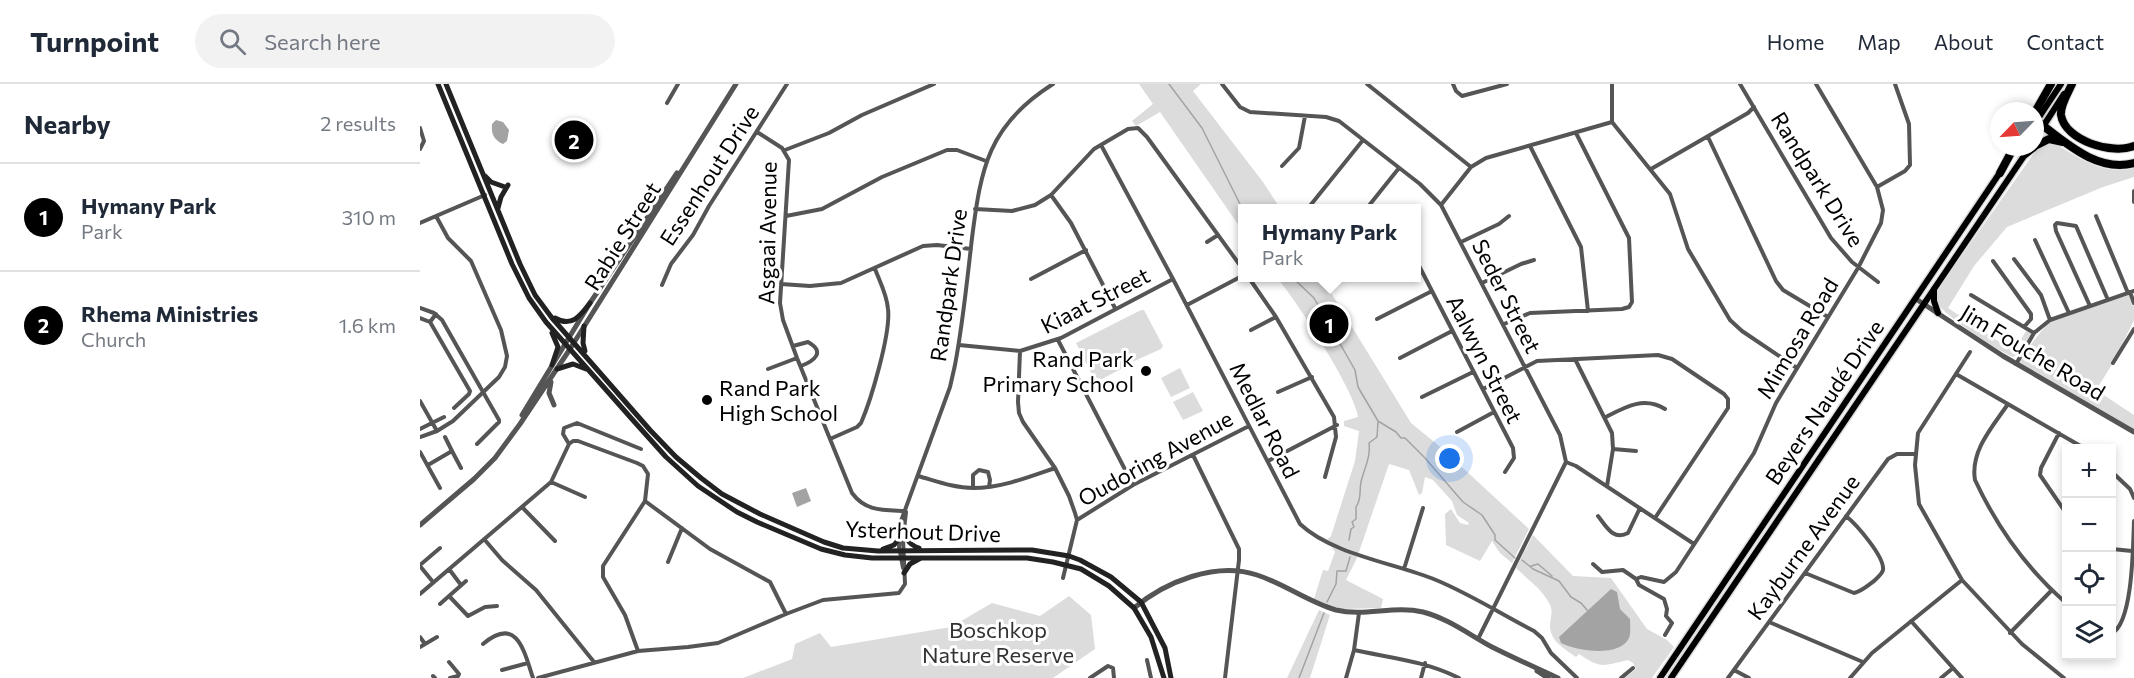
<!DOCTYPE html>
<meta charset="utf-8">
<style>
:root{--surface:#fff;--page:#f2f2f3;--text:#1f2937;--muted:#747a83;--line:#e0e1e3;--accent:#000}
body{margin:0;font-family:Commissioner,sans-serif;background:var(--page);color:var(--text)}
.controls{position:absolute;right:18px;bottom:18px;display:grid;overflow:hidden;border-radius:0px;box-shadow:0 3px 9px #0003}
.controls button{width:54px;height:54px;display:grid;place-items:center;padding:0;border:0;border-bottom:2px solid var(--line);background:var(--surface);color:var(--text);font:30px sans-serif}
.compass{position:absolute;left:1570px;top:18px;width:54px;height:54px;border-radius:50%;background:var(--surface);box-shadow:0 3px 9px #0003;rotate:245deg}
.you{position:absolute;left:1030px;top:375px;width:21px;height:21px;margin:-15px;border:4px solid #fff;border-radius:50%;background:#1a73e8;box-shadow:0 0 0 9px #1a73e833}
.badge{display:grid;place-items:center;width:39px;height:39px;border-radius:50%;background:var(--accent);color:#fff;font-size:20px;font-weight:700}
.pin{position:absolute;translate:-50% -50%;border:3px solid #fff;box-shadow:0 2px 6px #0006}
.popup{position:absolute;left:818px;top:120px;width:183px;height:78px;box-sizing:border-box;display:grid;place-content:center;border-radius:0px;background:var(--surface);filter:drop-shadow(0 2px 4px #0005);font-size:20px;white-space:nowrap;color:var(--muted)}
.popup b{font-size:22px;color:var(--text)}
.popup::after{content:'';position:absolute;left:50%;top:100%;margin-left:-12px;border:12px solid transparent;border-top-color:var(--surface)}
.list{margin:0;padding:0;list-style:none}
h2{display:flex;justify-content:space-between;align-items:center;height:78px;margin:0;padding:0 24px;font-size:26px}
h2 small{font-size:20px;font-weight:400;color:var(--muted)}
.list li{display:grid;grid-template-columns:39px 1fr auto;gap:18px;align-items:center;box-sizing:border-box;height:108px;padding:0 24px;border-top:2px solid var(--line)}
.list b{display:block;font-size:22px;white-space:nowrap}
.list p{margin:0;font-size:20px;white-space:nowrap;color:var(--muted)}
.list em{font-size:20px;font-style:normal;color:var(--muted)}
.icon{flex:none;width:33px;height:33px;fill:none;stroke:currentColor;stroke-width:2;stroke-linecap:round;stroke-linejoin:round}
.map{position:relative;flex:none;width:1714px;height:594px;overflow:hidden}
header{display:flex;align-items:center;gap:36px;box-sizing:border-box;height:84px;padding:0 30px;background:var(--surface);border-bottom:2px solid var(--line)}
header strong{font-size:28px}
nav{display:flex;gap:33px;margin-inline-start:auto;font-size:21px}
.search{width:420px;height:54px;background:var(--page);display:flex;align-items:center;gap:15px;box-sizing:border-box;padding:0 21px;border-radius:33px;color:var(--muted);font-size:22px}
main{display:flex}
aside{flex:1;background:var(--surface)}
.map>svg:first-child{display:block}
.green{fill:#dcdcdc}
.water{fill:#a3a3a3}
.lines{fill:none;stroke-linecap:round;stroke-linejoin:round}
.stream{stroke:#a3a3a3;stroke-width:1.5}
.primary-casing{stroke:#dbdbdb;stroke-width:9}
.motorway-casing{stroke:#dbdbdb;stroke-width:10}
.minor{stroke:#555;stroke-width:4}
.tertiary{stroke:#555;stroke-width:5}
.secondary{stroke:#222;stroke-width:5}
.primary{stroke:#000;stroke-width:6}
.motorway{stroke:#000;stroke-width:8}
.poi-dot{fill:#000;stroke:#fff;stroke-width:2}
.labels{text-anchor:middle;dominant-baseline:central;stroke-width:6;stroke-linejoin:round;paint-order:stroke}
.street-label{font-size:22px;fill:#000;stroke:#fff}
.poi-label{font-size:22px;fill:#000;stroke:#fff;text-anchor:end}
.park-label{font-size:22px;fill:#333;stroke:#fff}
</style>
<header>
<strong>Turnpoint</strong>
<div class="search"><svg class="icon" aria-label="search" viewBox="0 0 24 24"><circle cx="10" cy="10" r="6"/><path d="M15 15l6 6"/></svg>Search here</div>
<nav><a>Home</a><a>Map</a><a>About</a><a>Contact</a></nav>
</header>
<main>
<aside>
<h2>Nearby<small>2 results</small></h2>
<ul class="list">
<li><span class="badge">1</span><div><b>Hymany Park</b><p>Park</p></div><em>310 m</em></li>
<li><span class="badge">2</span><div><b>Rhema Ministries</b><p>Church</p></div><em>1.6 km</em></li>
</ul>
</aside>
<div class="map">
<svg width="1714" height="594" viewBox="0 0 1714 594">
<rect width="100%" height="100%" fill="#fff"/>
<!-- green -->
<path class="green" d="M719,0H781L773,7L843,98L860,124H822V146L740,28L716,42L712,37L733,20Z
M1634,59C1659,74 1684,92 1714,84V93L1683,103L1587,143L1554,182L1528,224L1590,265L1597,262L1606,247L1611,250L1599,270L1593,273C1579,268 1528,234 1520,222C1515,216 1517,211 1519,204L1612,72L1621,61Z
M857,194H902L991,339L1018,361L1109,445L1092,479L1080,469L1072,457L1060,477L1026,461L1025,430L1031,425L1040,439L1048,441L1049,439L1037,431L1032,417L1013,396L1005,393L1002,409L999,411L989,386L969,380L937,474L926,496L963,515L961,524L921,525L894,515L903,486L908,487L915,468L907,456L911,452L935,377L939,347L924,342V337L938,333C936,309 875,214 857,194Z
M1710,207L1714,223V236L1693,279L1676,306L1714,331V348L1596,279L1632,234Z
M721,226H724L743,262L741,265L701,283V285L676,298L656,259Z
M760,284L770,304L751,313L741,294Z
M773,308L783,327L763,336L753,318Z
M1113,451L1153,492L1191,494L1227,545L1247,556L1254,563L1232,594H1204L1216,585L1213,579L1208,576C1182,582 1181,585 1159,570L1156,573C1145,565 1130,557 1130,542C1130,533 1134,527 1129,519C1122,505 1107,495 1096,484Z
M649,512L671,531L675,565L633,594H323L372,575L375,560L400,549L411,563L531,543L572,519L620,532Z
M899,526L910,531L890,594H867Z"/>
<!-- water -->
<path class="water" d="M76,36L83,38L89,46L87,57L83,60C74,56 71,50 72,40Z
M386,404L391,417L377,423L372,409Z
M1191,505L1197,508L1200,525L1210,535C1210,541 1211,549 1209,554C1200,574 1156,567 1141,559L1139,553Z"/>
<g class="lines">
<!-- stream -->
<path class="stream" d="M749,0L782,44L822,124
M873,194L894,214L935,286L938,303L958,337L976,348L981,354H985L1005,374L1043,418L1062,431L1075,451V456L1095,474
M929,456L931,445L934,443L932,438L936,435V423C942,415 939,407 941,398C944,385 951,373 949,359L957,353L958,338
M1102,476L1113,485L1139,497L1151,513L1161,519L1168,527
M1111,482L1118,480L1132,492
M907,518L916,500L917,487H926L930,473
M879,594L904,529"/>
<!-- primary casing -->
<g class="primary-casing">
<path id="primary" d="M1615,39L1641,0
M1615,55L1644,10
M1514,205V217L1518,229
M1240,594L1581,87
M1251,594L1606,69"/>
</g>
<!-- motorway casing -->
<g class="motorway-casing">
<path id="motorway" d="M1652,0C1648,9 1640,21 1641,31C1645,57 1693,71 1714,62
M1615,28L1631,0
M1617,37C1645,58 1677,89 1714,79
M1615,62L1629,55L1643,58
M1605,70L1614,63
M1580,89L1594,63"/>
</g>
<!-- minor -->
<path class="minor" d="M802,0L820,23L830,28L906,33L919,37L1000,100L1021,121L1140,351L1146,378L1058,555
M947,0L1051,83
M1033,0L1036,7L1042,12L1087,0
M1192,0V38
M1320,0L1411,154L1432,178L1458,198
M247,19L258,0
M1192,38L1250,110L1268,165L1310,236L1322,247L1377,284
M0,44L4,57L0,65
M337,48L362,64L369,76L360,219L363,236L377,274L432,409C446,428 464,426 485,427
M1288,53L1356,197L1363,206L1408,233
M681,61L753,195L880,440C913,471 975,479 1016,496C1050,510 1081,530 1114,547L1122,554L1131,569L1157,594
M1110,62L1161,163L1168,227
M365,66L409,49L442,31L514,0
M862,82L879,64L885,32
M1231,85L1328,29L1334,23
M1457,103L1485,87L1490,81L1489,40L1475,0
M1714,107V118
M631,111L651,139L695,224
M1021,121L1051,83L1066,74L1192,38
M889,123L943,56
M947,124L979,84
M555,125L592,127L615,121L631,111L674,65L708,45L718,44L727,53L822,184
M366,132L402,125L462,93L527,66H537L566,77
M1676,132L1708,209
M0,139L65,111
M1615,156L1649,229
M787,158L798,151
M1041,158L1079,140L1089,132
M1594,175L1621,211L1630,236
M996,176L1093,364L1094,374L1085,388
M1573,177L1611,230V235L1604,243
M350,191L361,192
M829,194L856,233L914,333L916,353L905,393
M611,195L666,166
M931,196L935,194
M1062,199L1101,180L1114,176
M361,200L390,202L421,199L503,162L517,161L551,165
M242,201L251,180L273,151L289,122L367,0
M1710,208L1714,219
M1551,211L1614,249
M767,221L822,192
M1670,222L1636,147L1635,141L1637,139L1656,142L1688,216
M0,224L14,229L22,236L79,336V338L57,360
M0,234L10,238L16,230
M957,235L1012,207
M10,238L50,307L49,310L34,324
M1084,240L1110,229L1202,225L1209,223L1212,218L1209,154L1156,49
M831,246L856,233
M638,256L713,401
M539,261L600,267L641,254L753,195
M373,262L388,258C406,268 394,277 381,282
M600,267L598,318L599,329L603,338L635,384L649,412L655,429L657,436L643,494
M1550,268L1498,349L1495,381L1499,420L1542,496L1602,560L1644,594
M980,274L1032,247
M1155,275L1192,349L1193,365L1187,402
M1693,279L1714,245
M1596,280L1614,249L1630,236L1714,207
M348,285L377,274
M1536,290L1664,364
M1063,305L1117,277L1238,271L1252,275L1304,310L1308,315V324L1235,434
M858,308L892,293
M1002,313L1053,288
M0,317L17,347
M1588,320C1573,342 1550,367 1555,396C1577,443 1607,485 1646,519
M1186,333C1205,323 1224,312 1245,325
M0,345L24,333
M1037,348L1074,328
M1639,349L1621,384L1620,391L1646,429
M0,353L17,347L33,337L79,293L85,283L87,272L81,246L51,177L28,154L16,132
M410,355L437,343L441,339C451,316 471,249 468,225C467,211 460,198 455,185
M149,360L153,357H158L217,379L223,382L228,390L225,417L183,482V493L205,531L218,567
M149,360L143,350L144,344L157,339L221,365
M1193,365L1216,367
M32,367L41,384
M0,368L20,404
M773,371L819,465V476L805,594
M848,377L917,341
M1146,378L1156,382L1274,460
M8,381L32,367L25,353
M1692,388L1710,405L1714,414
M498,392C516,397 534,404 553,404C581,404 609,393 635,384
M131,398L165,413
M553,404V391L559,386L568,388L570,396L569,403
M225,417L290,465L350,498L366,530
M102,423L135,457
M1178,432C1186,442 1193,457 1208,449L1220,424
M657,436L713,401L829,342
M64,455L82,476L116,506L174,578
M1692,465L1712,467
M248,478L262,444
M1173,480L1182,488L1203,486L1216,495
M0,481L20,464
M0,482L13,498
M483,484L479,463L481,437L530,303L535,281C543,239 547,197 552,154C561,84 568,41 633,0
M29,485L41,501
M984,485L1003,424
M1385,489L1434,509C1442,507 1447,502 1454,497C1457,494 1462,490 1463,486C1465,473 1436,440 1426,432
M0,510L131,398L149,360
M29,512L48,532L65,523L77,522
M20,520L46,497
M1491,537L1542,594
M1349,538L1443,578
M1590,549L1631,507
M1692,549C1713,539 1713,460 1714,437
M1245,551L1252,539L1246,532L1247,525L1244,515L1219,501L1216,495L1221,493L1244,498L1256,488L1334,369L1356,319L1438,184L1461,139L1463,126L1457,103L1396,0
M0,553L5,560
M63,560C97,531 104,567 113,594
M0,563L17,553
M934,566C971,574 1005,577 1039,594
M727,576L731,594
M29,578L39,590L38,592L30,594
M82,586L108,579
M1314,586L1329,594
M13,592L15,594
M118,594L218,567L268,563L298,559L366,530L403,516L479,509L485,500L483,454L486,428
M670,594L688,582L693,584L694,594
M926,594L934,566L939,529
M1001,594L1005,579
M1201,594L1213,584
M1308,594L1468,375L1477,370H1496
M1430,594L1452,569L1542,496
M1521,594L1533,584"/>
<!-- tertiary -->
<path class="tertiary" d="M1496,215L1583,272L1714,348
M131,298L129,309L134,321
M102,331L170,219L257,89
M0,441L54,395L75,374L100,340L150,265L316,0
M714,524C745,498 796,477 837,491C865,500 888,518 916,526C945,533 974,521 1003,528C1027,534 1050,551 1072,563C1094,574 1116,584 1138,594
M1117,587L1128,594"/>
<!-- secondary -->
<path class="secondary" d="M18,0L92,180L109,214L126,238L211,334L246,373L278,402L317,428L337,438L401,465L425,471L452,474H607L633,478L661,485L689,502L714,524L731,553L744,594
M26,0L100,180L115,211L132,234L230,346L256,373L281,394L302,410L340,430L404,458L423,464L458,467L612,466L649,472L660,476L691,493L721,518L745,564L751,594
M65,92L71,98L85,103
M78,124L81,113L88,101
M135,234C152,244 161,231 170,219
M164,242L163,259L165,267
M132,281L138,263L132,249
M137,285L153,280L166,285
M485,443C486,454 487,460 499,464
M463,465L474,461L479,455
M484,489L490,480L501,474"/>
<!-- primary -->
<use href="#primary" class="primary"/>
<!-- motorway -->
<use href="#motorway" class="motorway"/>
</g>
<!-- markers -->
<g class="poi-dot">
<circle cx="726" cy="287" r="6"/>
<circle cx="287" cy="316" r="6"/>
</g>
<g class="labels">
<!-- street labels -->
<g class="street-label">
<text transform="translate(289 91) rotate(-57)">Essenhout Drive</text>
<text transform="translate(1398 95) rotate(58)">Randpark Drive</text>
<text transform="translate(347 149) rotate(-89)">Asgaai Avenue</text>
<text transform="translate(202 152) rotate(-58)">Rabie Street</text>
<text transform="translate(528 201) rotate(-82)">Randpark Drive</text>
<text transform="translate(1087 212) rotate(63)">Seder Street</text>
<text transform="translate(675 216) rotate(-27)">Kiaat Street</text>
<text transform="translate(1377 254) rotate(-59)">Mimosa Road</text>
<text transform="translate(1613 268) rotate(31)">Jim Fouche Road</text>
<text transform="translate(1065 275) rotate(63)">Aalwyn Street</text>
<text transform="translate(1404 318) rotate(-56)">Beyers Naudé Drive</text>
<text transform="translate(845 336) rotate(63)">Medlar Road</text>
<text transform="translate(735 374) rotate(-29)">Oudoring Avenue</text>
<text transform="translate(503 447) rotate(2)">Ysterhout Drive</text>
<text transform="translate(1383 463) rotate(-54)">Kayburne Avenue</text>
</g>
<!-- poi labels -->
<g class="poi-label">
<text x="714" y="274">Rand Park<tspan x="714" dy="25">Primary School</tspan></text>
<text x="299" y="303" text-anchor="start">Rand Park<tspan x="299" dy="25">High School</tspan></text>
</g>
<!-- park labels -->
<g class="park-label">
<text x="578" y="545">Boschkop<tspan x="578" dy="25">Nature Reserve</tspan></text>
</g>
</g>
</svg>
<div class="controls">
<button>+</button>
<button>−</button>
<button><svg class="icon" aria-label="locate" viewBox="0 0 24 24"><circle cx="12" cy="12" r="6"/><path d="M12 2v4M12 18v4M2 12h4M18 12h4"/></svg></button>
<button><svg class="icon" aria-label="layers" viewBox="0 0 24 24"><path d="M12 4l9 5-9 5-9-5zM3 14l9 5 9-5"/></svg></button>
</div>
<svg class="compass" viewBox="-18 -18 36 36"><path d="M0-13l5 13h-10z" fill="#e53935"/><path d="M0 13l5-13h-10z" fill="#747a83"/></svg>
<div class="you"></div>
<div class="pin badge" style="left:909px;top:240px">1</div>
<div class="popup"><b>Hymany Park</b>Park</div>
<div class="pin badge" style="left:154px;top:56px">2</div>
</div>
</main>
